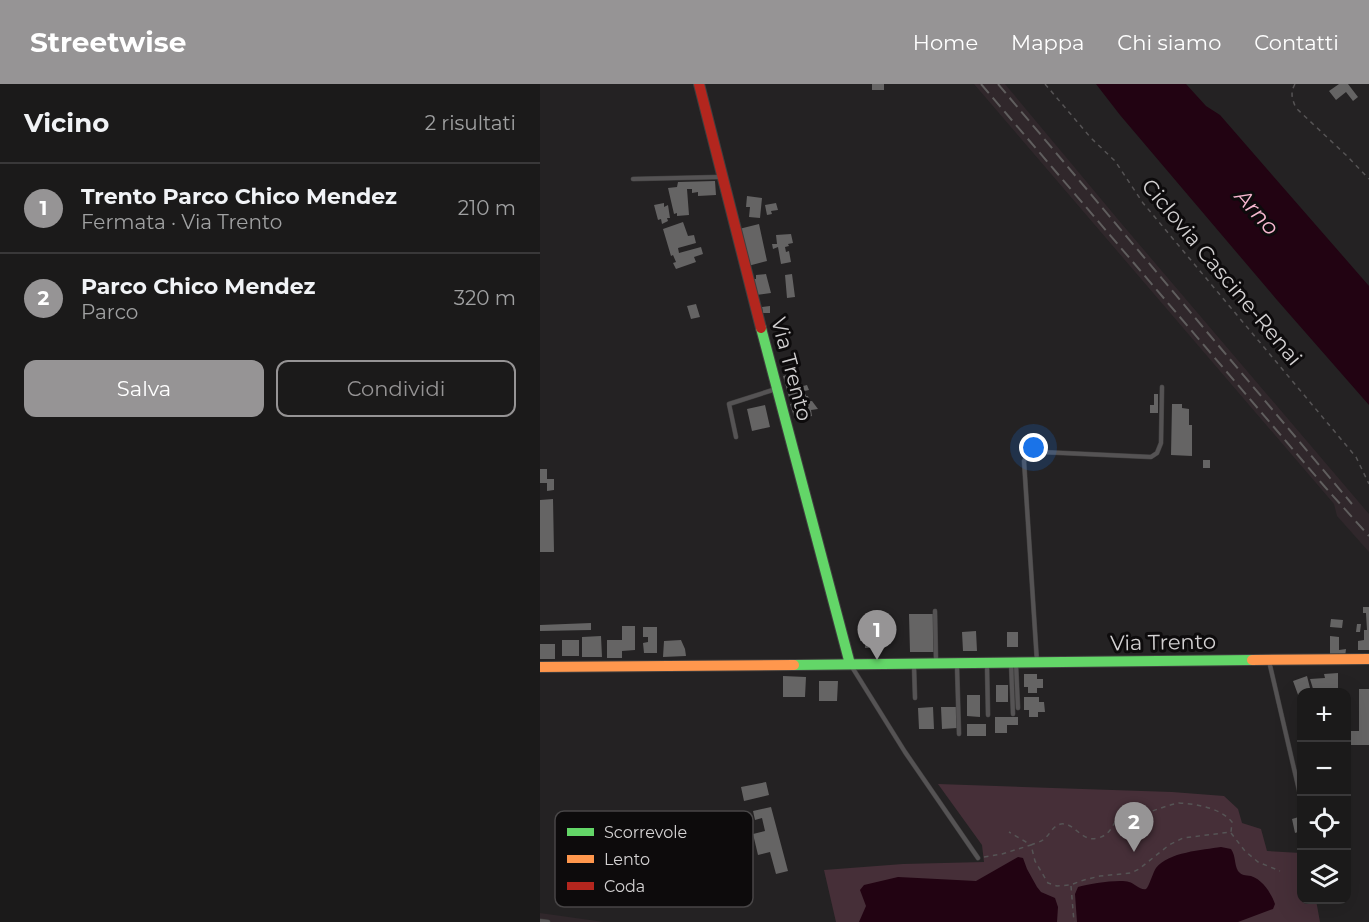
<!DOCTYPE html>
<html lang="it">
<meta charset="utf-8">
<style>
:root{--surface:#1b1a1a;--page:#242323;--text:#f1f3f6;--muted:#a0a1a2;--line:#393839;--accent:#969495}
body{margin:0;font-family:Montserrat,sans-serif;background:var(--page);color:var(--text)}
.controls{position:absolute;right:18px;bottom:18px;display:grid;overflow:hidden;border-radius:12px;box-shadow:0 6px 24px #0002}
.controls button{width:54px;height:54px;display:grid;place-items:center;padding:0;border:0;border-bottom:2px solid var(--line);background:var(--surface);color:var(--text);font:30px sans-serif}
.you{position:absolute;left:494px;top:364px;width:21px;height:21px;margin:-15px;border:4px solid #fff;border-radius:50%;background:#1a73e8;box-shadow:0 0 0 9px #1a73e833}
.badge{display:grid;place-items:center;width:39px;height:39px;border-radius:50%;background:var(--accent);color:#fff;font-size:20px;font-weight:700}
.pin{position:absolute;translate:-50% -50px;filter:drop-shadow(0 2px 3px #0008)}
.pin::after{content:'';position:absolute;top:32px;width:21px;height:18px;background:inherit;clip-path:polygon(0 0,100% 0,50% 100%)}
.list{margin:0;padding:0;list-style:none}
h2{display:flex;justify-content:space-between;align-items:center;height:78px;margin:0;padding:0 24px;font-size:26px}
h2 small{font-size:20px;font-weight:400;color:var(--muted)}
.list li{display:grid;grid-template-columns:39px 1fr auto;gap:18px;align-items:center;box-sizing:border-box;height:90px;padding:0 24px;border-top:2px solid var(--line)}
.list b{display:block;font-size:22px;white-space:nowrap}
.list p{margin:0;font-size:20px;white-space:nowrap;color:var(--muted)}
.list em{font-size:20px;font-style:normal;color:var(--muted)}
.actions{display:flex;gap:12px;padding:18px 24px}
.actions a{flex:1;padding:14px 0;border:2px solid var(--accent);border-radius:12px;text-align:center;font-size:21px;color:var(--accent)}
.actions .main{background:var(--accent);color:#fff}
.icon{flex:none;width:33px;height:33px;fill:none;stroke:currentColor;stroke-width:2;stroke-linecap:round;stroke-linejoin:round}
.map{position:relative;flex:none;width:829px;height:838px;overflow:hidden}
header{display:flex;align-items:center;gap:36px;box-sizing:border-box;height:84px;padding:0 30px;background:var(--accent);color:#fff}
header strong{font-size:28px}
nav{display:flex;gap:33px;margin-inline-start:auto;font-size:21px}
main{display:flex}
aside{flex:1;background:var(--surface)}
.map>svg:first-child{display:block}
.built{fill:#30272b}
.green{fill:#462f38}
.water{fill:#220312}
.building{fill:#656464}
.lines{fill:none;stroke-linecap:round;stroke-linejoin:round}
.lane-casing{stroke:#403f3f;stroke-width:5}
.fast-casing{stroke:#403f3f;stroke-width:12}
.slow-casing{stroke:#403f3f;stroke-width:12}
.jam-casing{stroke:#403f3f;stroke-width:12}
.path{stroke:#565455;stroke-width:1.5;stroke-dasharray:4.5 4.5;stroke-linecap:butt}
.lane{stroke:#555354;stroke-width:4}
.fast{stroke:#63d668;stroke-width:10}
.slow{stroke:#ff974d;stroke-width:10}
.jam{stroke:#b3261e;stroke-width:10}
.rail{stroke:#605e5e;stroke-width:2;stroke-dasharray:12 6;stroke-linecap:butt}
.labels{text-anchor:middle;dominant-baseline:central;stroke-width:6;stroke-linejoin:round;paint-order:stroke}
.street-label{font-size:21px;fill:#d3d1d2;stroke:#0d0b0c}
.water-label{font-size:22px;font-style:italic;fill:#f6b7cf;stroke:#0d0b0c}
.key{fill:#0d0b0c;stroke:#484647;stroke-width:1.5}
.key-label{font-size:16px;fill:#d3d1d2}
</style>
<header>
<strong>Streetwise</strong>
<nav><a>Home</a><a>Mappa</a><a>Chi siamo</a><a>Contatti</a></nav>
</header>
<main>
<aside>
<h2>Vicino<small>2 risultati</small></h2>
<ul class="list">
<li><span class="badge">1</span><div><b>Trento Parco Chico Mendez</b><p>Fermata · Via Trento</p></div><em>210 m</em></li>
<li><span class="badge">2</span><div><b>Parco Chico Mendez</b><p>Parco</p></div><em>320 m</em></li>
</ul>
<div class="actions"><a class="main">Salva</a><a>Condividi</a></div>
</aside>
<div class="map">
<svg width="829" height="838" viewBox="0 0 829 838">
<rect width="100%" height="100%" fill="#242223"/>
<!-- built -->
<path class="built" d="M434,0H465L581,139L829,430V468L797,432L794,420Z
M0,829L64,838H0Z"/>
<!-- green -->
<path class="green" d="M398,700L632,708L684,712L698,725L702,739L721,745L727,767L761,769L762,816H776L780,838H296L284,786L363,780L444,778L442,761Z"/>
<!-- water -->
<path class="water" d="M556,0H646L666,22L680,31L829,202V321L737,216L580,31Z
M681,763L691,765C696,772 694,780 698,787C702,792 705,791 711,792C723,796 731,809 735,820L733,825L698,838H537L535,810L538,803C549,800 579,795 589,798C594,799 601,807 606,805C609,803 613,788 616,784C628,768 663,766 681,763Z
M478,773L483,774L487,785L497,803L501,808L515,814L518,823L517,838H319L326,822L320,806L324,801L358,793L436,797Z"/>
<!-- building -->
<path class="building" d="M332,0H344V6H332Z
M799,0H808L818,13L813,17L806,8L796,16L789,7Z
M175,97L176,111L158,112V108L152,109V105H147L149,131L137,132V129L134,130L128,104L137,103L138,98Z
M207,112L222,114L220,134L209,133L210,123H206Z
M124,119V123L128,121L130,134H127L128,137L122,140L121,135L118,136L114,121Z
M236,119L238,126L231,127L232,130L227,131L225,121Z
M143,138L148,152L154,151L156,159L138,164L139,169L161,163L163,170L154,173L156,178L136,185L133,179L136,178L133,171L131,172L123,145Z
M219,140L227,177L208,182L199,145Z
M251,150L253,159L248,160L249,162L245,163L246,168L249,167L251,178L241,180L238,163L233,165L232,160H237L236,151Z
M226,190L231,209L216,211L213,195H216V191Z
M252,190L255,213L247,214L245,191Z
M156,220L160,233L151,235L147,222Z
M230,222V229H223L222,223Z
M255,289L259,303L267,301L269,306L264,307L266,312H268L269,315L262,317L261,314L250,317L243,292Z
M614,310H618V329H610V321H614Z
M272,317L278,325L271,326L272,332L255,336L250,320Z
M632,320H642V324L649,325V341H652V372L631,371Z
M225,321L230,343L212,347L207,325Z
M663,376H670V384H663Z
M0,385H7V395H14V406L7,407V399H0Z
M13,415L14,468H0V416Z
M823,523H829V566H818V557L824,556V546H827L826,529H823Z
M369,530H393L394,568H370Z
M791,535L803,536L802,544L790,543Z
M51,539V546L0,547V541Z
M817,540H821L820,548H816Z
M82,542H95V566L82,567V574H67V556H82Z
M103,543H117V569H104L103,559L108,558V553H103Z
M343,544V564H325V557H320V545Z
M436,547L437,567H423L422,548Z
M467,548H478V563H467Z
M61,552L62,573H42V553Z
M790,552L799,553V566L806,565L805,573H790Z
M22,556H39V572H22Z
M141,556L145,565L146,572L123,573L124,557Z
M0,560H15V575H0Z
M798,589V608H774L770,595L785,594L784,590Z
M484,590H497V595H503V604H497V609H488V603H484Z
M243,592L266,593L265,613H243Z
M767,592L771,608H762L761,619L753,597Z
M279,597H298L297,617H279Z
M456,601H468V618H456Z
M819,605H829V661H806V647H819Z
M427,611H440V633L427,632Z
M484,613H499V618H504L505,628H498V633H489V626H484Z
M762,621V637H761L757,623Z
M393,623L394,645H379L378,624Z
M401,623H416L417,644L402,645Z
M455,633H478V641H467V649H455Z
M427,640H446V652H427Z
M226,698L229,711L204,717L201,703Z
M231,723L248,787L236,790L230,768L218,771L213,750L225,747L222,734L215,736L213,727Z
M762,732V760H761L758,748L755,749L752,735Z"/>
<g class="lines">
<!-- lane casing -->
<g class="lane-casing">
<path id="lane" d="M93,95L179,93
M196,353L189,320L236,305
M395,527L396,577
M729,577L762,719
M497,578L484,377C488,369 493,369 501,368L611,373L617,369L621,359L622,303
M471,579L473,630
M476,580L478,624
M447,581L448,631
M374,582L375,614
M417,582L419,650
M312,583L365,668L438,774
M0,837L8,838"/>
</g>
<!-- fast casing -->
<g class="fast-casing">
<path id="fast" d="M221,244L310,580
M254,581L712,576"/>
</g>
<!-- slow casing -->
<g class="slow-casing">
<path id="slow" d="M712,576L829,575
M0,583L254,581"/>
</g>
<!-- jam casing -->
<g class="jam-casing">
<path id="jam" d="M159,0L221,244"/>
</g>
<!-- path -->
<path class="path" d="M505,0L551,54L575,77L603,119L816,373L829,400
M755,0C750,9 752,15 756,24L807,72L829,95
M639,719C656,720 681,724 692,738L691,748L643,754L629,761L599,785L591,789L560,792L544,796L530,801L517,802L508,799L495,777L491,761C495,759 501,758 504,755C510,751 512,742 521,740C535,738 541,759 558,754C573,750 571,739 581,732C587,728 592,731 599,730C607,730 614,726 621,724C627,722 633,720 639,719Z
M691,749L705,767L718,778L740,787
M444,773L462,770L491,761L469,748
M531,802L534,838"/>
<!-- lane -->
<use href="#lane" class="lane"/>
<!-- fast -->
<use href="#fast" class="fast"/>
<!-- slow -->
<use href="#slow" class="slow"/>
<!-- jam -->
<use href="#jam" class="jam"/>
<!-- rail -->
<path class="rail" d="M441,0L785,403L829,452
M458,0L812,420"/>
</g>
<g class="labels">
<!-- street labels -->
<g class="street-label">
<text transform="translate(682 188) rotate(50)">Ciclovia Cascine-Renai</text>
<text transform="translate(252 285) rotate(75)">Via Trento</text>
<text transform="translate(623 558) rotate(-1)">Via Trento</text>
</g>
<!-- water labels -->
<g class="water-label">
<text transform="translate(717 128) rotate(48)">Arno</text>
</g>
</g>
<!-- legend -->
<rect x="15" y="727" width="198" height="96" rx="9" class="key"/>
<rect x="27" y="744" width="27" height="8" fill="#63d668"/>
<rect x="27" y="771" width="27" height="8" fill="#ff974d"/>
<rect x="27" y="798" width="27" height="8" fill="#b3261e"/>
<g class="key-label">
<text x="64" y="754">Scorrevole</text>
<text x="64" y="781">Lento</text>
<text x="64" y="808">Coda</text>
</g>
</svg>
<div class="controls">
<button>+</button>
<button>−</button>
<button><svg class="icon" aria-label="locate" viewBox="0 0 24 24"><circle cx="12" cy="12" r="6"/><path d="M12 2v4M12 18v4M2 12h4M18 12h4"/></svg></button>
<button><svg class="icon" aria-label="layers" viewBox="0 0 24 24"><path d="M12 4l9 5-9 5-9-5zM3 14l9 5 9-5"/></svg></button>
</div>
<div class="you"></div>
<div class="pin badge" style="left:337px;top:576px">1</div>
<div class="pin badge" style="left:594px;top:768px">2</div>
</div>
</main>
